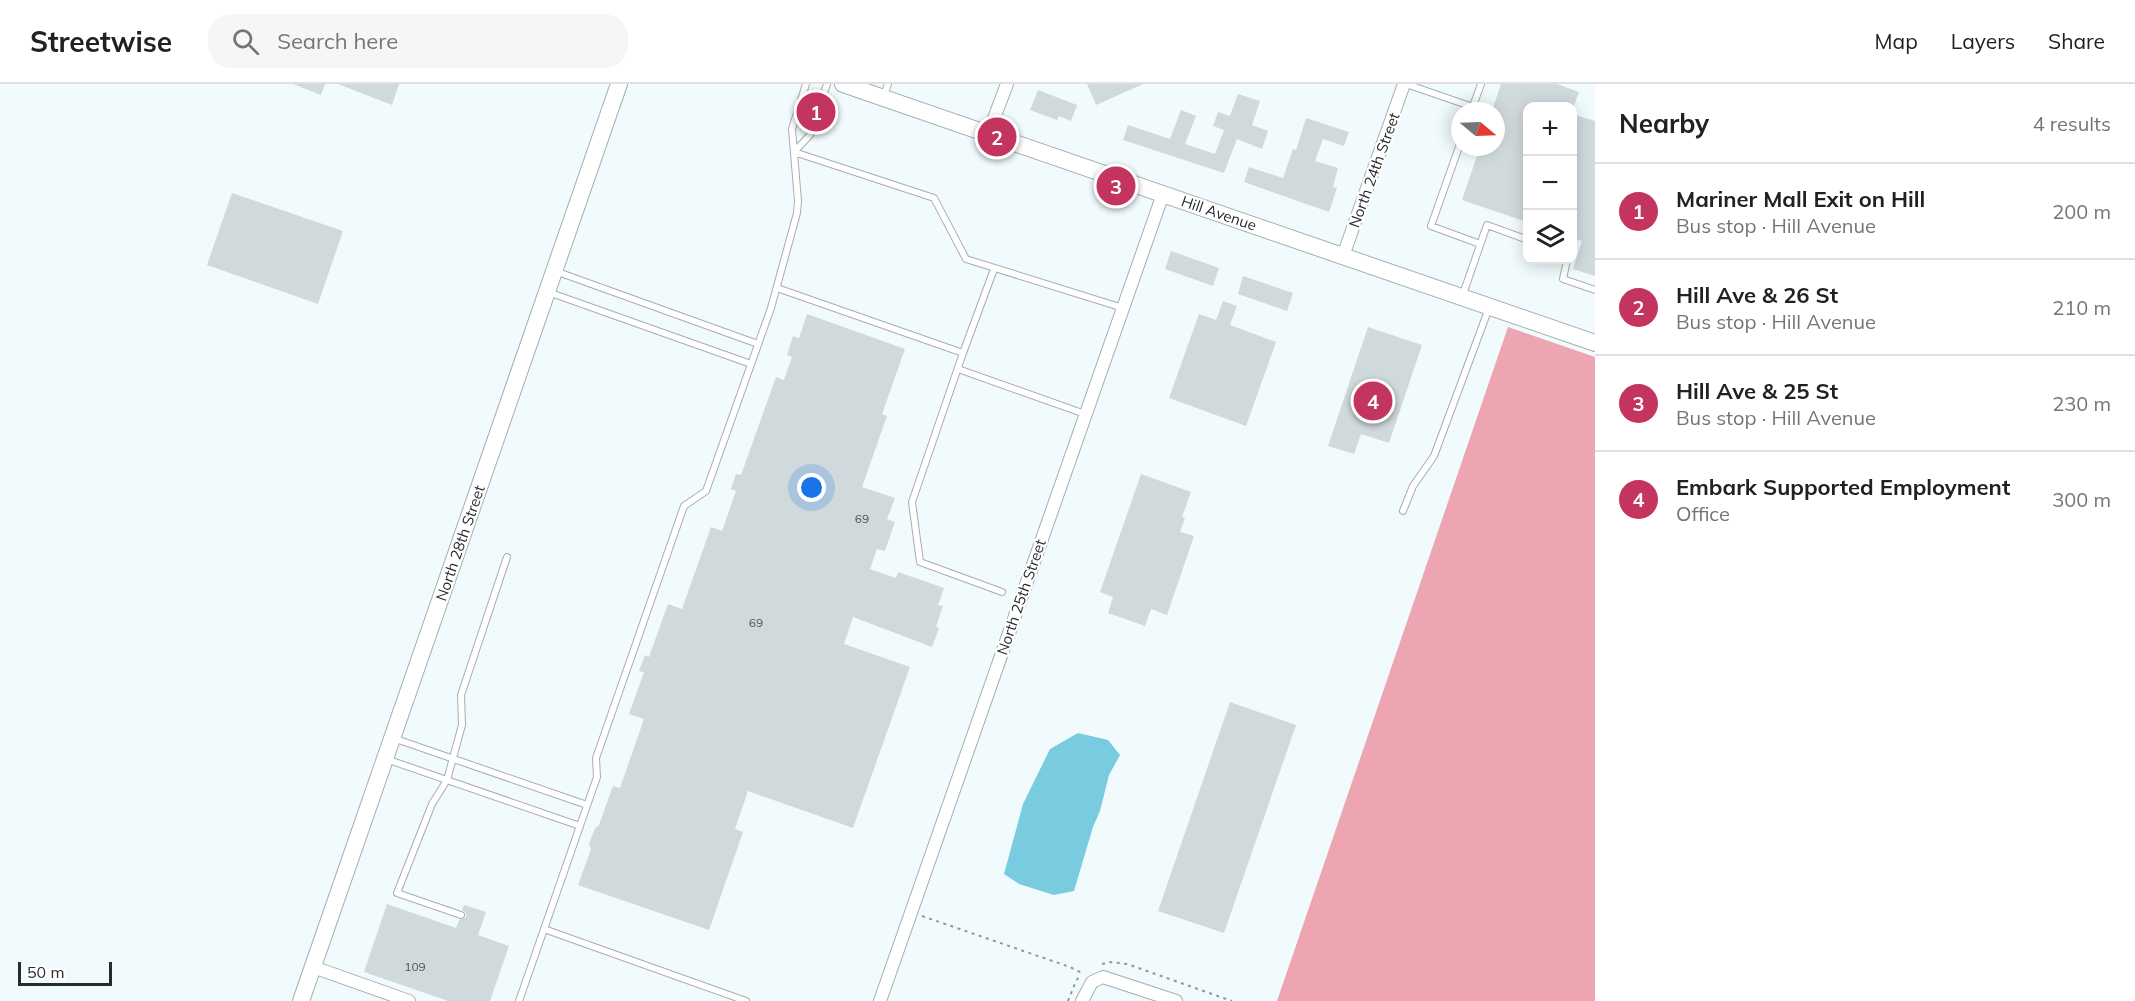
<!DOCTYPE html>
<meta charset="utf-8">
<style>
:root{--surface:#fff;--page:#f6f6f6;--text:#202124;--muted:#757577;--line:#e0e0e0;--accent:#c3345f}
body{margin:0;font-family:Mulish,sans-serif;background:var(--page);color:var(--text)}
.controls{position:absolute;right:18px;top:18px;display:grid;overflow:hidden;border-radius:12px;box-shadow:0 3px 15px #0003}
.controls button{width:54px;height:54px;display:grid;place-items:center;padding:0;border:0;border-bottom:2px solid var(--line);background:var(--surface);color:var(--text);font:30px sans-serif}
.compass{position:absolute;left:1451px;top:18px;width:54px;height:54px;border-radius:50%;background:var(--surface);box-shadow:0 3px 15px #0003;rotate:109deg}
.scale{position:absolute;left:18px;bottom:15px;width:94px;box-sizing:border-box;padding-left:6px;border:3px solid #272b2c;border-top:0;font-size:16px;line-height:21px;white-space:nowrap;color:#272b2c;-webkit-text-stroke:4px #fff;paint-order:stroke}
.you{position:absolute;left:812px;top:404px;width:21px;height:21px;margin:-15px;border:4px solid #fff;border-radius:50%;background:#1a73e8;box-shadow:0 0 0 9px #1a73e833}
.badge{display:grid;place-items:center;width:39px;height:39px;border-radius:50%;background:var(--accent);color:#fff;font-size:20px;font-weight:700}
.pin{position:absolute;translate:-50% -50%;border:3px solid #fff;box-shadow:0 2px 6px #0006}
.list{margin:0;padding:0;list-style:none}
h2{display:flex;justify-content:space-between;align-items:center;height:78px;margin:0;padding:0 24px;font-size:26px}
h2 small{font-size:20px;font-weight:400;color:var(--muted)}
.list li{display:grid;grid-template-columns:39px 1fr auto;gap:18px;align-items:center;box-sizing:border-box;height:96px;padding:0 24px;border-top:2px solid var(--line)}
.list b{display:block;font-size:22px;white-space:nowrap}
.list p{margin:0;font-size:20px;white-space:nowrap;color:var(--muted)}
.list em{font-size:20px;font-style:normal;color:var(--muted)}
.icon{flex:none;width:33px;height:33px;fill:none;stroke:currentColor;stroke-width:2;stroke-linecap:round;stroke-linejoin:round}
.map{position:relative;flex:none;width:1595px;height:917px;overflow:hidden}
header{display:flex;align-items:center;gap:36px;box-sizing:border-box;height:84px;padding:0 30px;background:var(--surface);border-bottom:2px solid var(--line)}
header strong{font-size:28px}
nav{display:flex;gap:33px;margin-inline-start:auto;font-size:21px}
.search{width:420px;height:54px;background:var(--page);display:flex;align-items:center;gap:15px;box-sizing:border-box;padding:0 21px;border-radius:24px;color:var(--muted);font-size:22px}
main{display:flex}
aside{flex:1;background:var(--surface)}
.map>svg:first-child{display:block}
.forest{fill:#eca5b1}
.water{fill:#79cbe0}
.building{fill:#d0d9dc}
.lines{fill:none;stroke-linecap:round;stroke-linejoin:round}
.lane-casing{stroke:#a5aeb1;stroke-width:8}
.street-casing{stroke:#a5aeb1;stroke-width:14}
.secondary-casing{stroke:#a5aeb1;stroke-width:18}
.path{stroke:#91989a;stroke-width:2;stroke-dasharray:3 4.5;stroke-linecap:butt}
.lane{stroke:#fff;stroke-width:6}
.street{stroke:#fff;stroke-width:12}
.secondary{stroke:#fff;stroke-width:16}
.labels{text-anchor:middle;dominant-baseline:central;stroke-width:4.5;stroke-linejoin:round;paint-order:stroke}
.number-label{font-size:12px;fill:#515658}
.street-label{font-size:15px;fill:#272b2c;stroke:#fff}
</style>
<header>
<strong>Streetwise</strong>
<div class="search"><svg class="icon" aria-label="search" viewBox="0 0 24 24"><circle cx="10" cy="10" r="6"/><path d="M15 15l6 6"/></svg>Search here</div>
<nav><a>Map</a><a>Layers</a><a>Share</a></nav>
</header>
<main>
<div class="map">
<svg width="1595" height="917" viewBox="0 0 1595 917">
<rect width="100%" height="100%" fill="#f1fbfd"/>
<!-- forest -->
<path class="forest" d="M1508,243L1595,273V917H1277Z"/>
<!-- water -->
<path class="water" d="M1078,649L1108,656L1120,671L1109,691L1100,727L1093,743L1074,807L1054,811L1019,800L1004,790L1023,720L1050,665Z"/>
<!-- building -->
<path class="building" d="M293,0H325L321,11Z
M338,0H399L392,21Z
M1087,0H1143L1096,21Z
M1501,0H1557L1579,8L1574,22H1527V138L1462,116L1480,63H1496V27H1492Z
M1038,6L1077,21L1071,37L1059,32L1057,36L1030,26Z
M1238,10L1260,17L1252,41L1268,47L1262,65L1237,55L1224,89L1123,56L1128,41L1170,55L1181,26L1196,32L1185,60L1215,70L1224,46L1213,42L1218,28L1230,32Z
M1572,30L1595,37V192L1573,185L1582,157L1572,154Z
M1306,34L1349,48L1344,62L1323,55L1315,77L1338,84L1333,103L1337,104L1329,128L1244,98L1249,83L1283,94L1293,65L1296,66Z
M232,109L343,147L318,220L207,181Z
M1171,167L1219,184L1213,202L1165,185Z
M1243,192L1293,209L1287,227L1238,210Z
M1223,217L1237,222L1230,241L1276,258L1246,342L1169,314L1199,230L1216,236Z
M807,230L905,265L882,330L887,332L862,403L895,414L887,435L895,438L885,467L877,465L870,485L896,494L898,488L944,504L938,521L943,522L936,543L939,544L932,563L853,533L844,560L910,583L853,744L748,707L735,745L743,748L709,846L578,801L591,765L589,760L595,744L599,741L613,702L620,704L644,635L629,630L644,588L639,587L645,571L649,573L668,520L682,525L711,443L722,447L736,407L731,405L736,390L741,391L776,293L784,296L792,273L787,271L793,252L799,254Z
M1368,243L1422,261L1389,359L1361,350L1354,370L1328,362Z
M1141,390L1191,408L1182,433L1185,434L1180,448L1194,452L1167,531L1151,525L1145,542L1108,529L1113,513L1100,508Z
M1230,618L1296,641L1224,849L1158,827Z
M387,820L456,844L459,836L466,833V829L462,826L464,821L486,828L478,851L509,862L490,917H448L364,888Z"/>
<g class="lines">
<!-- lane casing -->
<g class="lane-casing">
<path id="lane" d="M1406,0L1473,23
M883,14L888,0
M1472,25L1481,0
M1460,60L1431,142L1480,160
M794,68L934,114L966,175L1123,224
M794,68L810,51L827,0
M1567,176L1563,195L1595,206
M994,185L963,269L912,418L920,478L1002,508
M555,187L758,260
M777,204L963,269
M548,208L751,280
M1462,213L1487,141L1528,156
M958,285L1085,330
M1403,427L1413,402L1434,372L1489,224
M393,654L587,721
M386,675L580,742
M461,831L397,809L432,720L447,696L462,641L461,611L507,473
M544,845L746,917
M519,917L597,693L596,674L684,422L706,407L771,224L797,129L798,117L792,45L806,0"/>
</g>
<!-- street casing -->
<g class="street-casing">
<path id="street" d="M988,50L1007,0
M1343,172L1404,0
M313,883L409,917
M880,917L1163,110
M1082,917L1092,898L1103,893L1176,917"/>
</g>
<!-- secondary casing -->
<g class="secondary-casing">
<path id="secondary" d="M843,0L1595,259
M301,917L619,0"/>
</g>
<!-- path -->
<path class="path" d="M922,832L1070,883L1082,889
M1102,880L1111,878L1127,880L1232,917
M1068,917L1076,897L1081,890"/>
<!-- lane -->
<use href="#lane" class="lane"/>
<!-- street -->
<use href="#street" class="street"/>
<!-- secondary -->
<use href="#secondary" class="secondary"/>
</g>
<g class="labels">
<!-- number labels -->
<g class="number-label">
<text x="862" y="434">69</text>
<text x="756" y="538">69</text>
<text x="415" y="882">109</text>
</g>
<!-- street labels -->
<g class="street-label">
<text transform="translate(1374 86) rotate(-70)">North 24th Street</text>
<text transform="translate(1219 129) rotate(19)">Hill Avenue</text>
<text transform="translate(460 459) rotate(-71)">North 28th Street</text>
<text transform="translate(1021 513) rotate(-71)">North 25th Street</text>
</g>
</g>
</svg>
<div class="controls">
<button>+</button>
<button>−</button>
<button><svg class="icon" aria-label="layers" viewBox="0 0 24 24"><path d="M12 4l9 5-9 5-9-5zM3 14l9 5 9-5"/></svg></button>
</div>
<svg class="compass" viewBox="-18 -18 36 36"><path d="M0-13l5 13h-10z" fill="#e53935"/><path d="M0 13l5-13h-10z" fill="#757577"/></svg>
<div class="scale">50 m</div>
<div class="you"></div>
<div class="pin badge" style="left:816px;top:28px">1</div>
<div class="pin badge" style="left:997px;top:53px">2</div>
<div class="pin badge" style="left:1116px;top:102px">3</div>
<div class="pin badge" style="left:1373px;top:317px">4</div>
</div>
<aside>
<h2>Nearby<small>4 results</small></h2>
<ul class="list">
<li><span class="badge">1</span><div><b>Mariner Mall Exit on Hill</b><p>Bus stop · Hill Avenue</p></div><em>200 m</em></li>
<li><span class="badge">2</span><div><b>Hill Ave &amp; 26 St</b><p>Bus stop · Hill Avenue</p></div><em>210 m</em></li>
<li><span class="badge">3</span><div><b>Hill Ave &amp; 25 St</b><p>Bus stop · Hill Avenue</p></div><em>230 m</em></li>
<li><span class="badge">4</span><div><b>Embark Supported Employment</b><p>Office</p></div><em>300 m</em></li>
</ul>
</aside>
</main>
